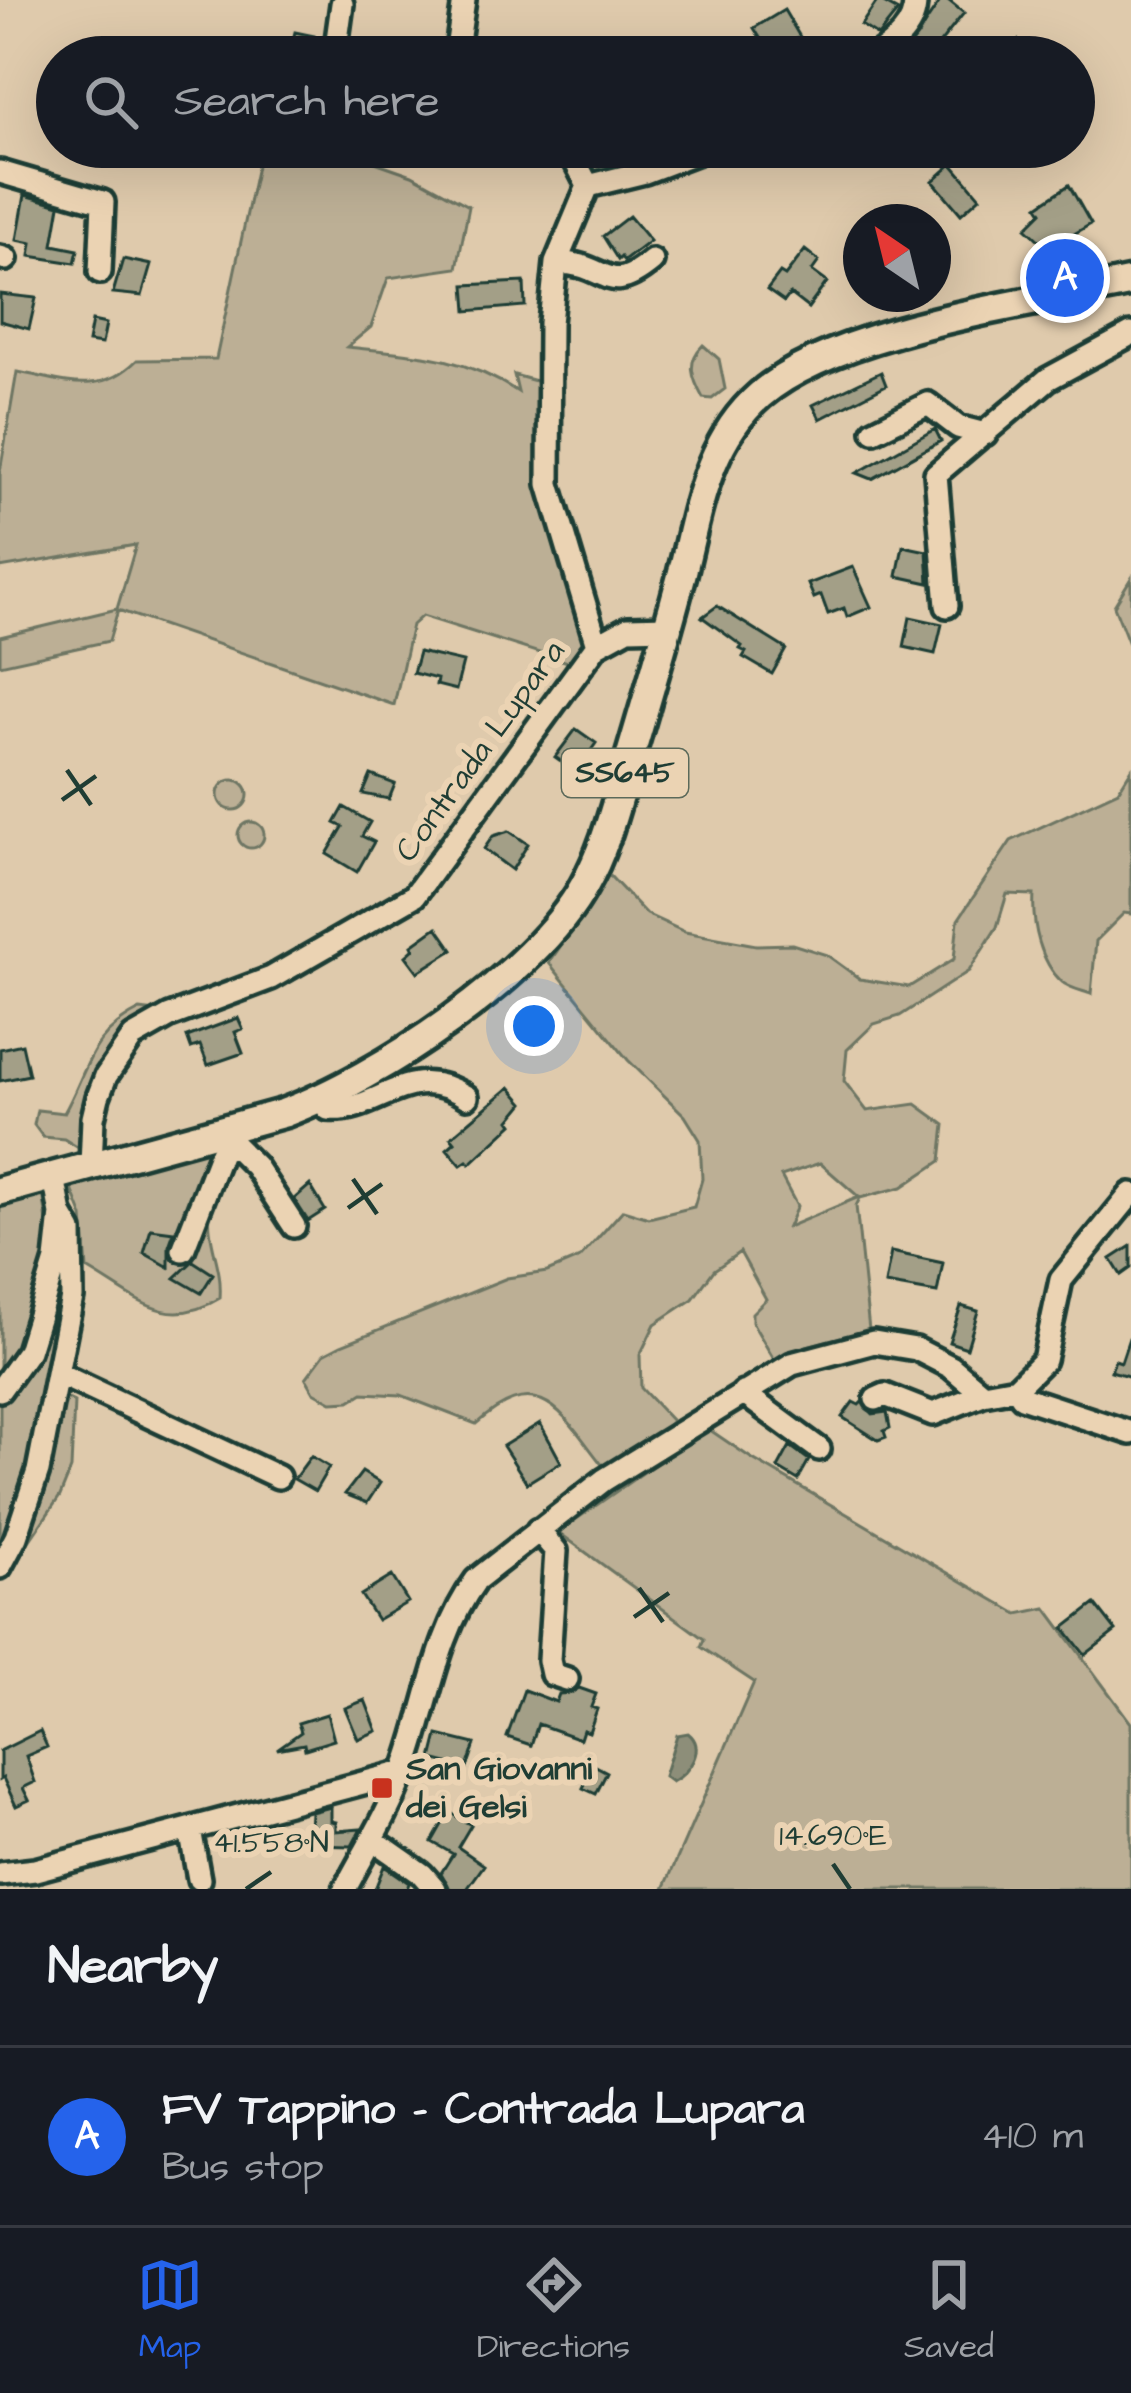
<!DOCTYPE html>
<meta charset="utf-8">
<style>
:root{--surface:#171b24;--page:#20242c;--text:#f1f3f6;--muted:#9ea1a6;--line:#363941;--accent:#2563eb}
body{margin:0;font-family:"Architects Daughter",sans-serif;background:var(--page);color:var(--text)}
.compass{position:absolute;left:843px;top:204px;width:108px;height:108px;border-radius:50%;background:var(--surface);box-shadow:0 12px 48px #0002;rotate:325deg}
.you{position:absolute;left:534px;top:1026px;width:42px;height:42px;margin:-30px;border:9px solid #fff;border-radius:50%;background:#1a73e8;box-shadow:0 0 0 18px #1a73e833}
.badge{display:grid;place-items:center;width:78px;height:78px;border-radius:50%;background:var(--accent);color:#fff;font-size:39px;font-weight:700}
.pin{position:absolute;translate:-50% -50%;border:6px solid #fff;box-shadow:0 3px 12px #0006}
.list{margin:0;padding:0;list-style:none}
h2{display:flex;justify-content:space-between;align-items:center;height:156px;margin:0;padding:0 48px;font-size:51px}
h2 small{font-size:39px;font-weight:400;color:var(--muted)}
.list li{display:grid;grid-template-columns:78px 1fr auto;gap:36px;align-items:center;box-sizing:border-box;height:180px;padding:0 48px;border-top:3px solid var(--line)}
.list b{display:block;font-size:45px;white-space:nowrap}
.list p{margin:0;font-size:39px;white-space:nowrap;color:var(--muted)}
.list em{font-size:39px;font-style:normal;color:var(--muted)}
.icon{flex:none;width:66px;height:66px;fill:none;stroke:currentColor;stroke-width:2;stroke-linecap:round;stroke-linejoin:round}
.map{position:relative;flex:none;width:1131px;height:1889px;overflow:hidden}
.search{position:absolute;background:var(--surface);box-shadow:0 12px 48px #0002;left:36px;right:36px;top:36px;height:132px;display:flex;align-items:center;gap:30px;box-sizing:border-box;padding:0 42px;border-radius:66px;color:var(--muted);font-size:45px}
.sheet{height:336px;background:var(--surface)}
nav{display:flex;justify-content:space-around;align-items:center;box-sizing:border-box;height:168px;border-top:3px solid var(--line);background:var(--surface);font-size:33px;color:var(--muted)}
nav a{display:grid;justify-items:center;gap:6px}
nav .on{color:var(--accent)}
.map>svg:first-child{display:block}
.green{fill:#bcaf95;stroke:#6e7664;stroke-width:3;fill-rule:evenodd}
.water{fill:#8d8e79;stroke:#616e5d;stroke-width:3}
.building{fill:#a39f87;stroke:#1f3d34;stroke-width:3}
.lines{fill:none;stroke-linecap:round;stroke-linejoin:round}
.minor-casing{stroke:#1f3d34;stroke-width:30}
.major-casing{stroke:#1f3d34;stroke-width:36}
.minor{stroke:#ebd3b3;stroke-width:21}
.major{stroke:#ebd3b3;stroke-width:27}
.ticks{fill:none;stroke:#1f3d34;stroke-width:4.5}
.poi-dot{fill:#c8321e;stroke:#ebd3b3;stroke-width:4.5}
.labels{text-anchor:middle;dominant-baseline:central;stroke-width:12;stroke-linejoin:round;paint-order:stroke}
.shield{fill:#ebd3b3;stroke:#5c6a5a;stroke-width:3}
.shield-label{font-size:30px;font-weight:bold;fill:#1f3d34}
.street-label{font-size:33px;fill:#1f3d34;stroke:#ebd3b3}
.poi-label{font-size:33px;font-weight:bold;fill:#1f3d34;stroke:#ebd3b3;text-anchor:start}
.ticks-label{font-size:30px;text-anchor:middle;fill:#1f3d34;stroke:#ebd3b3;stroke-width:12;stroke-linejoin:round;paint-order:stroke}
</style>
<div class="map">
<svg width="1131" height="1889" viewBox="0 0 1131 1889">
<rect width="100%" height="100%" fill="#dfcaac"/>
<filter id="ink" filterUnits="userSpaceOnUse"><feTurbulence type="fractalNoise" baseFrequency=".00833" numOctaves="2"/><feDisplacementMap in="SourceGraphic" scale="24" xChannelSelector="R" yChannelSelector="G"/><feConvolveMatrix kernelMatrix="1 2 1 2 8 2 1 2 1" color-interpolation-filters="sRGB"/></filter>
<g filter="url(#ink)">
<!-- green -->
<path class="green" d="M261,147H332L412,175L469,206L457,268L388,278L371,327L347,347C412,354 460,354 518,392L514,375L539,382L544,473L587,646L571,663L422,616L412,625L394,705L118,610L109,641L0,665V637L117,609L136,545L0,568V472L17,372C64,380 99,398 137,360L216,359Z
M703,345L719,359L725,389L712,399L703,398C692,378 686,362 703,345Z
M1131,578V649L1114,606Z
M1131,770V914L1124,913L1096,941L1091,994C1083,991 1068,988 1062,982C1040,962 1032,924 1034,895L1007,894L997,927L969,971L900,1016L874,1024L847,1050L844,1081L867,1111L916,1104L945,1125L941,1161L902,1187L860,1198L856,1206L869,1330L807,1346L776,1363L752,1322V1313L766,1299L740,1252L714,1270L693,1299L655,1324L640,1355L641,1388L672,1421L655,1438L604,1467C563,1416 542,1365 476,1424L401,1395L363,1393L350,1401L332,1402L314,1392L306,1378L324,1354L341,1345L507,1278L547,1272L580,1258L623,1210L649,1218L694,1207L702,1179L700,1140L685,1116L628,1060L549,963L609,875L646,914L685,932L756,945L792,944L827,955L860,979L909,987L954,959L958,920L1011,841L1118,791ZM820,1163L859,1197L788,1227L797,1206L781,1176Z
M218 795a15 15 0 1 1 30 0a15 15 0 1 1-30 0Z
M238 835a13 13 0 1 1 26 0a13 13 0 1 1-26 0Z
M140,1010L149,1011L150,1017L130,1031L83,1144L77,1147L64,1139L43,1137L34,1125L37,1110L64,1113C89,1069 88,1036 140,1010Z
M217,1142C230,1182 206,1196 210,1229C213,1256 222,1269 220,1298C165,1332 136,1297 87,1269L83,1217L70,1184Z
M43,1191L48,1230L47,1264L65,1247C65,1298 48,1337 46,1388L74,1402L71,1469L60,1496L21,1553H0V1202Z
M707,1428L751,1458L1018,1614L1046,1608L1131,1723V1889H664L754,1682L701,1647L704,1639L558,1532Z"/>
<!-- water -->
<path class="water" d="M688,1733C707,1748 689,1773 672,1782L664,1776L677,1735Z"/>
<!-- building -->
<path class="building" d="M878,0L898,11L878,36L861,25Z
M941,0H948L964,13L929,57H913L906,52Z
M784,10L800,37L770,54L754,28Z
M295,32L314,36L311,51L291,47Z
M667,39L681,57H644Z
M1018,40L1035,57H1001Z
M952,164L980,197L961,214L933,181Z
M1069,185L1091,224L1052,247L1091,248L1099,261L1071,270L1026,228L1042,212L1038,206Z
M25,195L60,205L53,245L78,250L75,263L30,256L32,243L17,240Z
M629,216L650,241L624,261L621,257L618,260L603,236Z
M805,250L819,261L812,271L827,282L808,308L790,294L784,302L767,290L780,273L785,276Z
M123,259L151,265L142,296L113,293Z
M524,282L525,306L467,311L465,285Z
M0,294L36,298L29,329L0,321Z
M92,321L106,324L102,344L88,342Z
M881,372L886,385L820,419L813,405Z
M935,429L941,441L872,479L857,473Z
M903,546L927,551L929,583L897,576Z
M853,567L871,607L847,617L844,608L828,614L821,595L814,598L808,584Z
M717,606L786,649L772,674L743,657L746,652L740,649L742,646L702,617Z
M910,617L942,624L935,654L904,647Z
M419,652L463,662L456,690L436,685L437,679L413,673Z
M576,729L596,743L576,772L555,757Z
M371,775L395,784L389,799L363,794Z
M344,807L370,822L362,836L374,842L357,872L327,854L343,827L335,823Z
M509,831L528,844L512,870L484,849L493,836Z
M437,927L453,950L418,972L406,956L414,949L412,945Z
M238,1018L243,1029L235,1032L243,1053L208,1065L200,1045L191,1048L187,1037Z
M22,1044L29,1075L0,1081V1049Z
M510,1087L524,1103L510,1120L513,1124L470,1164L467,1161L461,1165L447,1149L455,1142L451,1137Z
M310,1185L325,1210L308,1221L294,1199Z
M151,1229L174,1232L169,1246V1267L144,1253Z
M1131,1246V1268L1121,1275L1111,1259Z
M891,1252L943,1263L937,1293L885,1284Z
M193,1261L213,1274L201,1293L175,1278Z
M961,1306L978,1311L967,1348L949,1342Z
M1129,1338H1131V1377L1111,1371L1115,1360L1121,1362Z
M853,1402L859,1405L862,1402L873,1414L887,1412L890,1428L884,1431L886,1437L878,1440L842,1417Z
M540,1423L561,1462L527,1483L503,1446Z
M790,1446L809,1460L798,1480L778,1468Z
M311,1456L329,1467L315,1491L294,1479Z
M362,1472L380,1483L367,1503L345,1494Z
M392,1576L408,1602L377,1620L361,1595Z
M1095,1604L1116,1631L1085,1655L1064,1628Z
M579,1688L596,1694L591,1707L597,1709L589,1732L583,1730L580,1739L538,1724L531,1745L507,1737L524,1690L556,1702L559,1694L571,1693Z
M365,1700L377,1731L358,1739L345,1708Z
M327,1714L334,1740L305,1749L304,1744L277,1749L301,1732L298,1723Z
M40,1731L47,1747L26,1756L35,1782L23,1788L29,1800L16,1806L3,1778L0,1780V1751Z
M438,1735L475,1744L467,1768L432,1759Z
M594,1765L607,1772L596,1794L583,1788Z
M331,1807V1821L336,1822V1831L361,1829L352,1846L309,1845L311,1812Z
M449,1812L471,1825L458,1847L484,1865L467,1889H450L441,1873L453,1854L432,1842Z
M384,1866L409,1883L407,1889H375Z"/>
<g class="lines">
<!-- minor casing -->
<g class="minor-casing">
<path id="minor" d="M342,4L337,40L348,57
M456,57L464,0
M874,57C895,43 916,27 915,0
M568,147L588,186
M0,172L103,202L100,272
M0,257L6,259
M556,263C609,262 605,300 652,261
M874,431L928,404L958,427L985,434
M947,606L936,474L1048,379L1131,334
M597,645L628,628L668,627
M321,1099L328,1109C379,1114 406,1059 467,1097
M227,1130L232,1143L255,1166L294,1226
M91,1166L93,1118L98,1097L106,1076L133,1037L170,1016L271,978L414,896L597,645L549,484L550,323L556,263L588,186L645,172L711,147
M183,1250L221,1152L232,1143
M59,1374L278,1477
M1016,1388L1044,1360L1061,1280L1131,1194
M0,1390L28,1351L56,1260L61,1214
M743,1393L819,1449
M876,1399L885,1395L933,1414L983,1394
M538,1530L556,1551L549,1660L552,1674L567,1679
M0,1567L16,1537L38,1471L72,1297L71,1231L61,1214L54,1177
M190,1829L199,1879
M372,1839L422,1874L435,1889
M0,1874L35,1870L404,1772
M345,1889C365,1851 389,1813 404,1772C428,1709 435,1636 476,1580L604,1480L792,1364L874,1342L916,1349L951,1367L983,1394L1016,1388L1022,1397L1131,1433"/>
</g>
<!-- major casing -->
<g class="major-casing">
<path id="major" d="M0,1191L284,1113C377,1079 536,974 584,886C605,849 615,807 627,767C646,703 665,639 682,574C698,510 707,441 760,395C837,328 1029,304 1131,282"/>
</g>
<!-- minor -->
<use href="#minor" class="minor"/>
<!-- major -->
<use href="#major" class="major"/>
</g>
</g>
<!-- ticks -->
<path class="ticks" d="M67,770L91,805M62,800L96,776M353,1179L377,1214M348,1208L382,1184M639,1588L663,1622M634,1617L669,1593M833,1864L850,1889M246,1889L271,1872"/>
<!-- markers -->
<rect class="poi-dot" x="370" y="1776" width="24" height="24" rx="6"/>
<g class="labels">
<!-- shield labels -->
<rect class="shield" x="562" y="749" width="126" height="48" rx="9"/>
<g class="shield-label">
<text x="625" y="773">SS645</text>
</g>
<!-- street labels -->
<g class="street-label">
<text transform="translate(480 751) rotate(-54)">Contrada Lupara</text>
</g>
<!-- poi labels -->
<g class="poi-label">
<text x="406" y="1769">San Giovanni<tspan x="406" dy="38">dei Gelsi</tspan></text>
</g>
</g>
<g class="ticks-label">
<text x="833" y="1845">14.690°E</text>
<text x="271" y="1852">41.558°N</text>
</g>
</svg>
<svg class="compass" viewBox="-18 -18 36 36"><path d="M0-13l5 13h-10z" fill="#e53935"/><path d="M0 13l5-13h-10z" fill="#9ea1a6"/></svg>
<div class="you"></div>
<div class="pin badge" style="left:1065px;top:278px">A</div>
<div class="search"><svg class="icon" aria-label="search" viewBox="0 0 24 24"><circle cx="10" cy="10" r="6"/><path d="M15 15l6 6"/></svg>Search here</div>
</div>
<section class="sheet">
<h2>Nearby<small></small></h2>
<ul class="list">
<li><span class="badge">A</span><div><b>FV Tappino - Contrada Lupara</b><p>Bus stop</p></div><em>410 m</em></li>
</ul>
</section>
<nav>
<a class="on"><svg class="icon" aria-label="map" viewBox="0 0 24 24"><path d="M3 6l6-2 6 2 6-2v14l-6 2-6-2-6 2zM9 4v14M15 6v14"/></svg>Map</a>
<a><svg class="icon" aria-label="directions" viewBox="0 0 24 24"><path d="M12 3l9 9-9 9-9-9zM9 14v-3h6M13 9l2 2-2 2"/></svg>Directions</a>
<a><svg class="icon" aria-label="saved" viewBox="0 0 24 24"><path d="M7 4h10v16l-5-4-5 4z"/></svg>Saved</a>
</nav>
